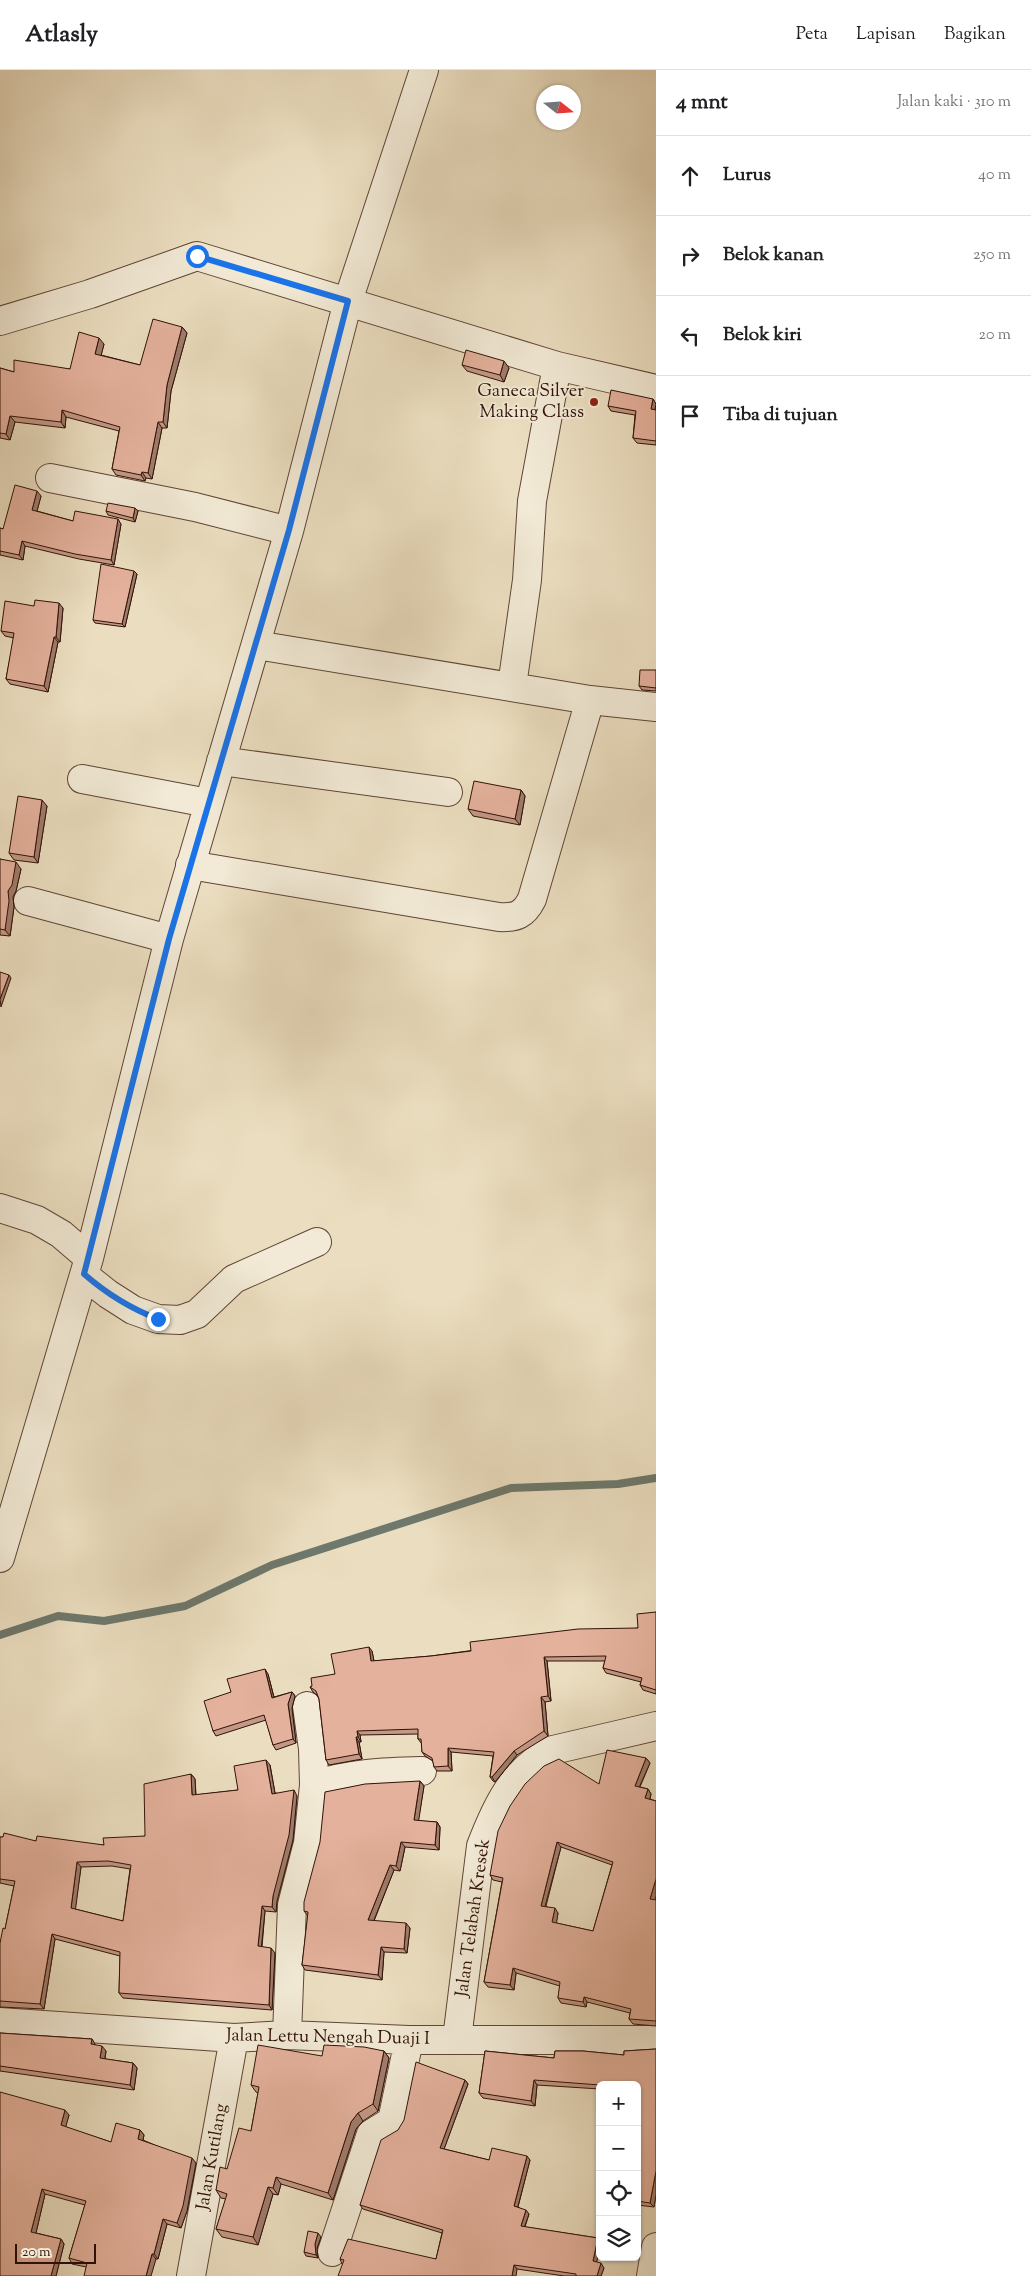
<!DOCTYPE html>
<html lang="id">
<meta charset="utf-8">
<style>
:root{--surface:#fff;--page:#f2f2f2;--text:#202124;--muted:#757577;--line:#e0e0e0}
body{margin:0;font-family:"Sorts Mill Goudy",serif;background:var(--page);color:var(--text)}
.controls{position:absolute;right:15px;bottom:15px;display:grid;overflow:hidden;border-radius:8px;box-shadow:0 1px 4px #0004}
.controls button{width:45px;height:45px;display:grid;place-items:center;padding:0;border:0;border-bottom:1px solid var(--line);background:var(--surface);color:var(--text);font:25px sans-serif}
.compass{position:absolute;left:536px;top:15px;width:45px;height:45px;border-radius:50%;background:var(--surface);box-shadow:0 1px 4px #0004;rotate:107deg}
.scale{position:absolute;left:15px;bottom:12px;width:81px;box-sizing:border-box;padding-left:5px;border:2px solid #301207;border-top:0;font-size:14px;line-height:18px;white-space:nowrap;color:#301207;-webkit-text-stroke:4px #f2ead6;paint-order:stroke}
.stop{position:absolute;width:15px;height:15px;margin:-11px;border:4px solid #1a73e8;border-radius:50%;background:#fff}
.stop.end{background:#1a73e8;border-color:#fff;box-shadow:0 1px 5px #0008}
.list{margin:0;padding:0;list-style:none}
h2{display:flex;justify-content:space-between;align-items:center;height:65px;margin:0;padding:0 20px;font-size:21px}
h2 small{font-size:16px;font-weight:400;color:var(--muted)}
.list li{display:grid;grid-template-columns:32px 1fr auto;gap:15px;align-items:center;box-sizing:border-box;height:80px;padding:0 20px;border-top:1px solid var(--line)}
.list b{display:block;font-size:19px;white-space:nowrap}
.list em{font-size:16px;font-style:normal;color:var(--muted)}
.icon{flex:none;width:28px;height:28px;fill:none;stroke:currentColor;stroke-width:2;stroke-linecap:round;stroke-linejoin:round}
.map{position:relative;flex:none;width:656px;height:2206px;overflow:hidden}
header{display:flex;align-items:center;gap:30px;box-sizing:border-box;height:70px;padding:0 25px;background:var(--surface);border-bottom:1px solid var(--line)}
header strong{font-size:24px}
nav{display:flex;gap:28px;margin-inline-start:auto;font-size:18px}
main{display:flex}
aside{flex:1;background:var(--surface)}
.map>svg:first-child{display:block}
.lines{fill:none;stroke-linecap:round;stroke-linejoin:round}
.stream{stroke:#6e786c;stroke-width:8}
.minor-casing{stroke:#5f4535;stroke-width:30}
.minor{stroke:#f2ead6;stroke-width:28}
.wall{fill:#c49886;stroke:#301207;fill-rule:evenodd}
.shaded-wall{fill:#a07c6d;stroke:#301207}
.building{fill:#e4b19c;stroke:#301207;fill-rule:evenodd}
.route{stroke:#1a73e8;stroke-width:6}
.poi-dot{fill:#8f2418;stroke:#f2ead6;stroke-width:2}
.labels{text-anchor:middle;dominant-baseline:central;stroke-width:4;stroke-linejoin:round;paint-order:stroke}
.poi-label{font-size:18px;fill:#301207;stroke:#f2ead6;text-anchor:end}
.street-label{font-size:18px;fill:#301207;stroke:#f2ead6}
</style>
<header>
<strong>Atlasly</strong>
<nav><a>Peta</a><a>Lapisan</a><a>Bagikan</a></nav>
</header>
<main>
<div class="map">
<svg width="656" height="2206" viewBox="0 0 656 2206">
<rect width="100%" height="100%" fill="#ebdec0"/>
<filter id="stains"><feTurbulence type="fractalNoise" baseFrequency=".004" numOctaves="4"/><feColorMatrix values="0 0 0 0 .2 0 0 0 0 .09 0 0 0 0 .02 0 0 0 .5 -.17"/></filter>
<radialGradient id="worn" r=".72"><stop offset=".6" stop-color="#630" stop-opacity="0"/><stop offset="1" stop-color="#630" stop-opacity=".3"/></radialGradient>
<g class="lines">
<!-- stream -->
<path class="stream" d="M0,1565L58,1546L104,1551L185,1536L272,1495L511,1418L618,1414L656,1408"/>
<!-- minor casing -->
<g class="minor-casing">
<path id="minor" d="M0,251L90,224L197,186L557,296L656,319
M50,408L195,437L289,461
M256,575L590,630L656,637
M512,616L527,510L532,431L557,296
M221,691L448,722
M82,709L208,733
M190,795L499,847C516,848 524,845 532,829L590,630
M28,831L169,869
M0,1138L37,1150L61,1164L89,1188
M84,1205L108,1224L133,1240L158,1249L180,1250L197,1244L234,1209L317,1172
M0,1488L89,1188L169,869L289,461L348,231L424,0
M314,1715C351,1703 383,1702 422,1701
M0,1952L234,1968L287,1965L409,1970H656
M287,1965L292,1835L308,1773L314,1715L313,1679L307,1636
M457,1969L481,1776C496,1737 513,1699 553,1680L656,1656
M332,2182L371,2064L392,2051L409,1970
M191,2206L234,1968
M651,2206L656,2177"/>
</g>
<!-- minor -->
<use href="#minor" class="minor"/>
</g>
<!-- wall -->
<path class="wall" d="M182,257L187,263L171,321L167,358H162L152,409L146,408L145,411L116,405L112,399L119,361L66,347L65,358L15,352L10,370L0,368V298L14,302L70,299L104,274L101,285L140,295Z
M462,295L509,298L504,312L467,301Z
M653,329L656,334L655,340H656V375L637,373L633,368L635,345L611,341L608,336Z
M41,426L37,441L73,451L121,454L114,495L79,489L25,476L23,490L0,485V458L3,459Z
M106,441H138L135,452L108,445Z
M134,501L137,504L125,557L95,553L93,550Z
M34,536L63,538L60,572H58L48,622L10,614L6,609L14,568L5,566L1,561Z
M656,600V621L642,620L639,616Z
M521,720L525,726L520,755L473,746L468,739Z
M47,736L38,793L14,790L9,783Z
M0,789L21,799L16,821L13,827L14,837L10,866L0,865Z
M656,1542V1624L643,1620L640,1615L641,1612L606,1603L603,1598L605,1591H547L551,1631L545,1632L548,1666L517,1685L495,1712L493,1711L490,1707L493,1686L451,1682L452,1701H437L434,1697L433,1691L425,1686L422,1682V1674L418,1669V1664L360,1665L361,1672H359L362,1689L329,1695L326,1690L319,1629L317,1625L313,1622L310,1617L335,1604L372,1581L374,1591L431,1586L638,1558Z
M268,1604L274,1627L292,1622L295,1626L292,1638L296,1673L276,1680L273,1675L266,1650L216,1666L213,1661L231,1622Z
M646,1688L650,1693L640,1717L648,1719L651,1724L650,1729L656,1731V1826L655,1830H656V1956L633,1954L629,1949L630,1943L587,1932L586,1937L561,1933L558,1928L560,1916L516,1903L514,1920L488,1917L484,1912L502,1812L493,1810L490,1805L599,1714ZM561,1777L612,1795L593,1861L556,1853L558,1843L546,1836Z
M270,1695L275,1723L297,1726L293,1770L277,1831L276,1842L265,1841L262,1877L275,1883L272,1940L123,1928L119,1923L120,1886L55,1869L44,1939L0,1937V1873L5,1859L14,1816L0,1813V1767L36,1771L104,1775L145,1766L191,1704L195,1709L196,1725L238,1720ZM112,1796L130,1799L123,1851L75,1839L81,1797Z
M420,1711L424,1716L418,1751L437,1752L440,1757L439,1780L405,1777L400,1801L394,1800L374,1851L410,1858L407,1883L384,1882L382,1910L305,1900L302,1895L308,1846L304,1841Z
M0,1963L92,1969L95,1975L106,1981L105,1989L133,1993L137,1998L134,2020L0,2001Z
M656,1979V2125L654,2137L637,2135V2015H600V2019L537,2015L535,2036L483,2028L479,2023L485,1981L554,1988L555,1981H583L624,1985V1981Z
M384,1981L389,1988L378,2041L363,2051L356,2059L333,2130L281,2114L278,2125L273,2124L258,2175L222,2167L216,2159L226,2129L221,2128L216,2120L227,2099L251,2061L258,2023L256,2022L251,2015L322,1986Z
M465,2010L468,2014L444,2079L489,2090H530L518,2137L529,2144L525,2157L598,2168L600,2170V2178L596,2192L604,2198L601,2206H564L517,2199L342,2194L340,2189H436L442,2163L363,2139L360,2135L398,2060Z
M69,2045L65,2057L111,2072L140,2060L144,2065L143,2070L196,2093L187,2141L181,2158L167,2154L158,2189H156L86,2197L72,2194L69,2188L85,2135L45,2124L36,2163L61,2169L64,2174L56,2206H0Z
M321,2167L317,2178L318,2188L306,2186L304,2182Z"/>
<!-- shaded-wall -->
<path class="shaded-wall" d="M182,257L187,263L171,321L167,358L163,352L167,315Z
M99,268L104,274L100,290L95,284Z
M504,291L509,298L504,312L500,305Z
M653,329L656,334L654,344L651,339Z
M62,340L66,347L65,358L61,352Z
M10,346L15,352L10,370L6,364Z
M158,352L162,358L152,409L148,403Z
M142,402L146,408L145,411L141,405Z
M37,421L41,426L36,445L32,440Z
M135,438L138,441L135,452L133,448Z
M118,449L121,454L114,495L111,490Z
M22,471L25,476L23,490L19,485Z
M134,501L137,504L125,557L122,554Z
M59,533L63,538L60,572L56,567Z
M54,567L58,572L48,622L44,616Z
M521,720L525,726L520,755L515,749Z
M42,730L47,736L38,793L34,787Z
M16,792L21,799L16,821L13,827L14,837L10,866L5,860L8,821Z
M9,905L11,908L1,937L0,929Z
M369,1577L372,1581L375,1596L371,1591Z
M544,1587L547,1591L551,1631L548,1626Z
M265,1599L268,1604L275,1632L272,1628Z
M292,1622L295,1626L292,1638L296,1673L293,1669L288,1634Z
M541,1627L545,1632L548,1666L544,1661Z
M357,1661L360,1665L361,1672L358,1667Z
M356,1667L359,1672L362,1689L359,1684Z
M448,1678L451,1682L452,1701L448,1696Z
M514,1681L517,1685L495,1712L492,1707Z
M646,1688L650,1693L638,1720L635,1716Z
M266,1690L270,1695L276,1729L272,1724Z
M191,1704L195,1709L196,1730L192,1725Z
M420,1711L424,1716L418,1755L414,1750Z
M648,1719L651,1724L649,1733L645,1728Z
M294,1720L297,1726L293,1770L277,1831L276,1842L272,1837L273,1826Z
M437,1752L440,1757L439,1780L435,1775Z
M401,1772L405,1777L400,1801L396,1796Z
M557,1772L561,1777L544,1840L541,1836Z
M77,1792L81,1797L75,1843L71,1838Z
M390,1795L394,1800L372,1855L368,1850Z
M656,1809V1826L654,1834L650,1829Z
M262,1836L265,1841L261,1881L258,1876Z
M555,1838L558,1843L556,1857L552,1852Z
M406,1853L410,1858L407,1883L404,1879Z
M52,1864L55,1869L44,1939L40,1934Z
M381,1877L384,1882L382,1910L378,1905Z
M271,1878L275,1883L272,1940L269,1935Z
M513,1898L516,1903L514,1920L510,1915Z
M584,1927L587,1932L586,1937L583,1932Z
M92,1969L95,1974V1980L91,1974Z
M102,1976L106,1981L104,1993L100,1988Z
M384,1981L389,1988L378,2041L373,2034Z
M133,1993L137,1998L134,2020L130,2015Z
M465,2010L468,2014L443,2082L440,2078Z
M534,2010L537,2015L535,2036L531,2031Z
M65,2040L69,2045L65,2060L61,2055Z
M358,2043L363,2051L356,2059L333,2130L328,2123L351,2052Z
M140,2060L144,2065L142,2074L138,2069Z
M527,2086L530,2090L517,2140L514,2136Z
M192,2088L196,2093L187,2141L181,2158L177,2153Z
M656,2101V2125L654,2137L650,2133Z
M276,2107L281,2114L278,2125L273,2118Z
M268,2117L273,2124L258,2175L253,2167Z
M42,2119L45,2124L35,2167L31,2162Z
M526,2140L529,2144L523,2161L521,2156Z
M163,2149L167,2154L158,2189L154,2184Z
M318,2163L321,2167L317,2178L318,2188L316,2185L315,2174Z
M598,2168L600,2170V2178L596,2195L593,2191Z
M61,2169L64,2174L56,2206H51Z
M152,2184L156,2189L151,2206H146Z
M601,2193L604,2198L601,2206H597Z
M514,2195L517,2199L516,2206H512Z"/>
<!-- building -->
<path class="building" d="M153,249L182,257L167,315L163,352H158L148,403L142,402L141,405L112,399L120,357L62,340L61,352L10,346L6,364L0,363V298L14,302V290L70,299L79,262L99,268L95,284L140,295Z
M466,280L504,291L500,305L462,295Z
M611,320L653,329L651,339L656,340V371L633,368L636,341L608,336Z
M15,415L37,421L32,440L73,451L75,441L118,449L111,490L75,484L22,471L19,485L0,481V458L3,459Z
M108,433L135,438L133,448L106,441Z
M101,494L134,501L122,554L93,550Z
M35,530L59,533L56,567H54L44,616L6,609L14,563L1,561L5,531L34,536Z
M640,600H656V618L639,616Z
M474,711L521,720L515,749L468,739Z
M18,726L42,730L34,787L9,783Z
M0,789L16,792L12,815L8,821L9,831L5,860L0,859Z
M0,902L9,905L0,929Z
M656,1542V1620L640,1615L642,1608L603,1598L606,1586L544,1587L548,1626L541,1627L544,1661L514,1681L492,1707H490L494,1682L448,1678V1696L434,1697L432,1688L422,1682L421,1669H418V1659L357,1661L358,1667H356L359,1684L326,1690L319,1629L316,1621L310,1617L312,1616L311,1608L335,1604L331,1584L369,1577L371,1591L431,1586L471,1581L470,1572L578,1559L638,1558L637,1544Z
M265,1599L272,1628L292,1622L288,1634L293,1669L273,1675L264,1645L213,1661L204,1631L231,1622L227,1609Z
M607,1680L646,1688L635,1716L648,1719L645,1728L656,1731V1809L650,1829L656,1830V1951L629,1949L631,1939L584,1927L583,1932L558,1928L560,1912L513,1898L510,1915L484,1912L503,1808L490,1805L498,1761L510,1736L525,1714L544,1696L559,1689L599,1714ZM557,1772L613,1792L593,1861L552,1852L555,1838L541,1836Z
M266,1690L272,1724L294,1720L289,1765L273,1826L272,1837L262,1836L258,1876L271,1878L269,1935L119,1923L120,1882L52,1864L40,1934L0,1931V1873L3,1858L5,1859L15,1811L0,1809V1767H3L4,1763L36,1771L37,1766L104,1775L103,1768L145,1766L144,1714L191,1704L192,1725L238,1720L234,1696ZM108,1791L131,1795L123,1851L71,1838L77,1792Z
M420,1711L414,1750L437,1752L435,1775L401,1772L396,1796L390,1795L368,1850L406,1853L404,1879L381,1877L378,1905L302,1895L308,1842L304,1841V1832L320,1772L325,1722L365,1714Z
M0,1963L92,1969L91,1974L102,1976L100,1988L133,1993L130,2015L0,1996Z
M258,1975L322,1986L324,1975L364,1977L384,1981L373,2034L358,2043L351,2052L328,2123L276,2107L273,2118L268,2117L253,2167L216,2159L227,2124L216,2120L220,2097L227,2099L239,2058L251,2061L259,2017L251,2015Z
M656,1979V2101L650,2133L637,2131V2015H600L534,2010L531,2031L479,2023L485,1981L554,1988L555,1981H583L624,1985V1981Z
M416,1992L465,2010L440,2078L489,2090L492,2078L527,2086L514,2136L526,2140L521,2156L598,2168L593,2191L601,2193L597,2206H576V2204L514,2195L512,2206H338L344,2190L340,2189L348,2169L436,2189L443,2160L360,2135L381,2070L398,2060L404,2050Z
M0,2022L65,2040L61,2055L111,2072L116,2053L140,2060L138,2069L192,2088L183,2136L177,2153L163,2149L154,2184H152L146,2206H84L87,2193L69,2188L86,2131L42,2119L31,2162L61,2169L51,2206H0Z
M308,2161L318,2163L315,2174L316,2185L304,2182Z"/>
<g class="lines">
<!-- route -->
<path class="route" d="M158,1249C129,1238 107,1224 84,1204L169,869L289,460L348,231L197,186"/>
</g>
<!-- markers -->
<circle class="poi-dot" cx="594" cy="332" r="5"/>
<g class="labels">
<!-- poi labels -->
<g class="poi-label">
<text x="584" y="322">Ganeca Silver<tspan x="584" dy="21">Making Class</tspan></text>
</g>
<!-- street labels -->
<g class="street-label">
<text transform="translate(474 1848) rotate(-82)">Jalan Telabah Kresek</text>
<text transform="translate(328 1968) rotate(1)">Jalan Lettu Nengah Duaji I</text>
<text transform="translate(213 2087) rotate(-80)">Jalan Kutilang</text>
</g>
</g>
<rect width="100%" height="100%" filter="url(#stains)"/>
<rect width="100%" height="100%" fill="url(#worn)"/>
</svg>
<div class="controls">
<button>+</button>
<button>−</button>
<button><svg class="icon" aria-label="locate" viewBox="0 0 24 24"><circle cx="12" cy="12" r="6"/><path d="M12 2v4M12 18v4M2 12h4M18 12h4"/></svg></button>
<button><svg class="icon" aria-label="layers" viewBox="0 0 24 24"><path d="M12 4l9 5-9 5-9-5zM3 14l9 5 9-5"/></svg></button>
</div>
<svg class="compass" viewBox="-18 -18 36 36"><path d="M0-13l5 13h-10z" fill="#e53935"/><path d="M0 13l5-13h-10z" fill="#757577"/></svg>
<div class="scale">20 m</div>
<div class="stop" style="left:197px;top:186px"></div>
<div class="stop end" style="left:158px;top:1249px"></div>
</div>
<aside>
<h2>4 mnt<small>Jalan kaki · 310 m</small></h2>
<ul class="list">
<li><svg class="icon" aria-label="ahead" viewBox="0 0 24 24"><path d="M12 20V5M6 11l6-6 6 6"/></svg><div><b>Lurus</b></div><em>40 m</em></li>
<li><svg class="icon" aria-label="right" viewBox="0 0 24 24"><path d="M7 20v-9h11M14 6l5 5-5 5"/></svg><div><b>Belok kanan</b></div><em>250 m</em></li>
<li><svg class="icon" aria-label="left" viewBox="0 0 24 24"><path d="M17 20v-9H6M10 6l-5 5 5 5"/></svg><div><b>Belok kiri</b></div><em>20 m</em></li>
<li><svg class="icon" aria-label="arrive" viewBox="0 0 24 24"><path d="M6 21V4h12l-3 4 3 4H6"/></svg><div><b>Tiba di tujuan</b></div></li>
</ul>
</aside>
</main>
